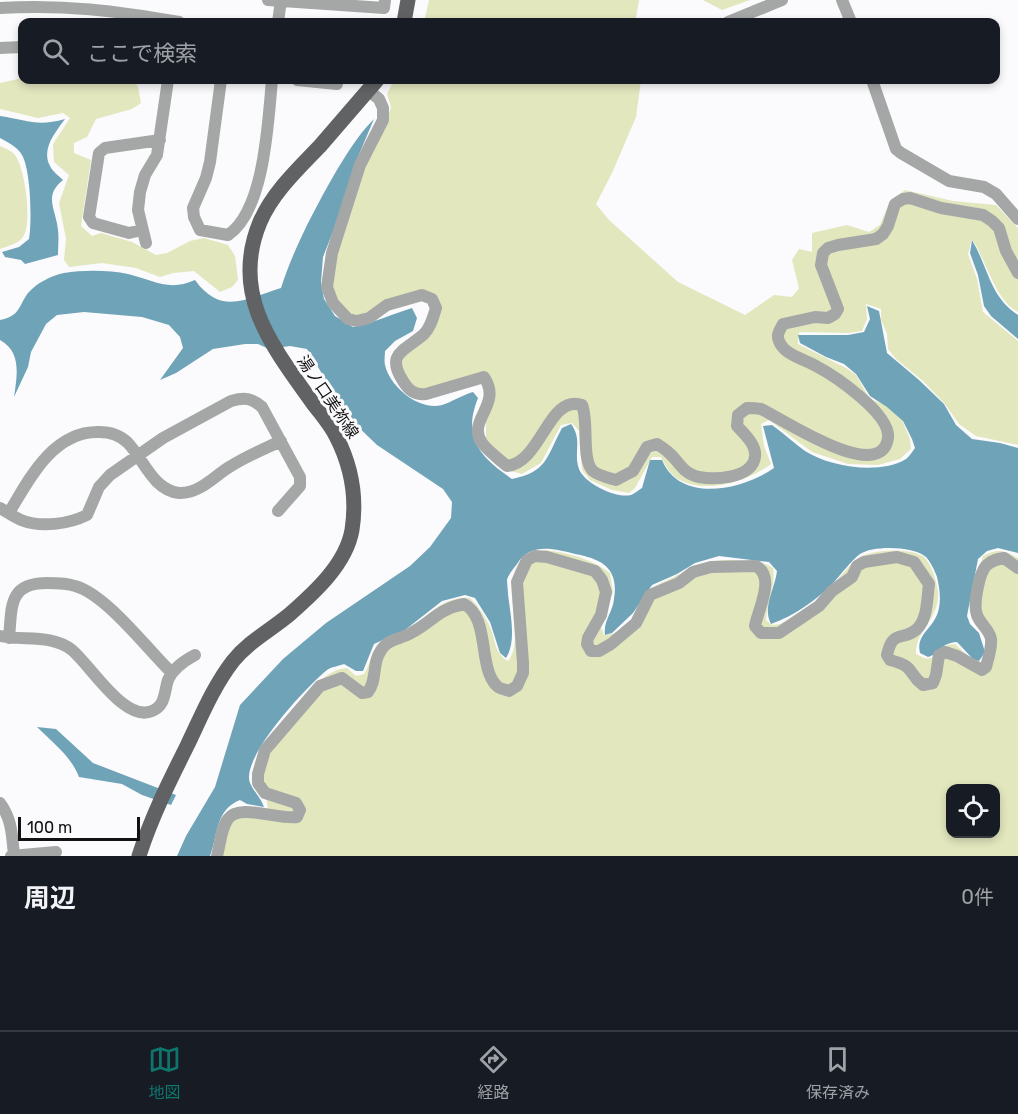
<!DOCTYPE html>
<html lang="ja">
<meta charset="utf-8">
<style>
:root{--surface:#171b24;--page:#20242c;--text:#f1f3f6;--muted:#9ea1a6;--line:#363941;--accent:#0f766e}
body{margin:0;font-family:Rubik,"Noto Sans JP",sans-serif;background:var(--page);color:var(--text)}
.controls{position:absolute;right:18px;bottom:18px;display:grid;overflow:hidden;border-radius:12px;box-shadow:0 3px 9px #0003}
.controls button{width:54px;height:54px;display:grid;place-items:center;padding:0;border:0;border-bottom:2px solid var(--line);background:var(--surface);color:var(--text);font:30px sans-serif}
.scale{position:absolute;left:18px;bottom:15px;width:122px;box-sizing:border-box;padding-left:6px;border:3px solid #131213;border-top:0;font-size:16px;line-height:21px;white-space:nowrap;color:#131213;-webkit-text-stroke:4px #fbfafd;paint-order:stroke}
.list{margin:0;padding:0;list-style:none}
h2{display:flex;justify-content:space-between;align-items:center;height:78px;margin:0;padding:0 24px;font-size:26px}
h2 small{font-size:20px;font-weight:400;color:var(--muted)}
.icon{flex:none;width:33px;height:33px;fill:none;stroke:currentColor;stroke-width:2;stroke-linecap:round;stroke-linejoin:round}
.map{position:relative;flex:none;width:1018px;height:856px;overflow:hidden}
.search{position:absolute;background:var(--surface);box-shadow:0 3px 9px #0003;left:18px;right:18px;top:18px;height:66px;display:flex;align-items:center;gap:15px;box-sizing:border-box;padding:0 21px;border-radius:12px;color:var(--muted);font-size:22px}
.sheet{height:174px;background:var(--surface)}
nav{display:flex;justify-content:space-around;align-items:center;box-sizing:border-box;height:84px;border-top:2px solid var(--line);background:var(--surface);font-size:16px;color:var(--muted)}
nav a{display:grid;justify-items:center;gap:3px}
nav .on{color:var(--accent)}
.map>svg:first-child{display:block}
.green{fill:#e2e7be;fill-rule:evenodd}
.water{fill:#6fa3b8}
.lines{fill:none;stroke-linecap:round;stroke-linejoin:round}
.minor{stroke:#a5a7a7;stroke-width:12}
.major{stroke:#606263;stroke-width:15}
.labels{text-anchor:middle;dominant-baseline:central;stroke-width:6;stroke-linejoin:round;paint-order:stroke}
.street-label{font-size:16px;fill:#131213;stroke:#fbfafd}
</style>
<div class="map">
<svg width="1018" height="856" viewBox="0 0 1018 856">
<rect width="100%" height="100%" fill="#fbfafd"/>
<!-- green -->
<path class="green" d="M429,0H639L636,18L644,22H424Z
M703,0H750L722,10Z
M22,78V80H134L138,87L141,103L132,109L96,119L87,137L74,143V153L91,160L81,226L92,236L101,233L132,242L156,255L167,253L190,241L204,238L228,245L235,256L238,280L232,287L220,292L194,271L173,273L160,277L136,268L102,263L69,267L64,260L66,239L59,203L69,175L54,162L53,144L70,118L63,113L38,118L0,109V83Z
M394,80H641L636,117L612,173L596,204L609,220L678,282L745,315L774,295L792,297L799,288L792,260L799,249L812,252V233L847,225L869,232L880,225L889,203L905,190L953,201L996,205L1018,228V312C994,299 987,261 972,239L968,254L977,279L983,312L1018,341V445L976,436L959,424L945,404L923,381L896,359L888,349L887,334L881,320V309L866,304L867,319L862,331L849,333L799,332L798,344L846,368L856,375L870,399L888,406L902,420L910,439L911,449L900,459L878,465L848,464L812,452L769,420L761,424L764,446L771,464C748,481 706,495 678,479C670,474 665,465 661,457H652L635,488L629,493L612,490L590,480L582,470L579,431L572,423L561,425L541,463L522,474L503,469L486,440V379C474,381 461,384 449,386C418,392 404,393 399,356L430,331L431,294L366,315L348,317L330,288L335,251L362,163L386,124L391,107L387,94Z
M0,146C4,148 10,150 13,153C25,163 32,221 24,235C21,243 8,246 0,249Z
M545,550C569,553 590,558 610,573L613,592L601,627L604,635C631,634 635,608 648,592C654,585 664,582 672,578C703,562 711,558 747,561C757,562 764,562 773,568C776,585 767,603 766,620L772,625L780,624C794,616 810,607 822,596C834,585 845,569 857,559C869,549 911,547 924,557C932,565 936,580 938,591C941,618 915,630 916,654C936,665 931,653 945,646C948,644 952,645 955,644L971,659L981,664L988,639L980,629L979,570L983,556C998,548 1004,550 1018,558V856H214L224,819L268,809L266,797L252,777L312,688C323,678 332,669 347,668L356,676L364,674C370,666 370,655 376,648C383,640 396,638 405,632C427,618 441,596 470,598C478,606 485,616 490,627C496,641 494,653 508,661C528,638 495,575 527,555C532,552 539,551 545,550ZM950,788H996V834H950Z"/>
<!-- water -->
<path class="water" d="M0,116C27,120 37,127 65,119C55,133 41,149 50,166C52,171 59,176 63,180C43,196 56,209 58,230C59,238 58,247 58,255L25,264L21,260L5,257L2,252L19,247L29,239C32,221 31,171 22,155C18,147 7,142 0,138Z
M374,119L357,159L345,201L323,257L321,282L324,299L335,316L353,327C374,323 392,314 412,308L417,318L413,331L395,341L385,351C385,355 384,361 385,365C390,387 419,411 442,405C452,402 462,395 473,392L478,398C462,438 480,457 512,479C547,472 546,458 562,428L571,424C583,440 573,453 579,469C584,483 616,499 631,495C634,494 639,490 642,488L650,460H662C680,504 743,490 774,468L763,426L772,425C783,433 794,443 805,451C830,467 880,475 906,459C909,457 912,452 915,448L912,439L903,421L887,407L870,396L856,374L844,364L826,357L800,343L798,335H848L864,332L870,319L867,306L879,311L887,353L919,380L944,404L956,425L972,439L1000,443L1018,448V553L998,548L987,551L978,559L967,616L970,624L979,633L985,652L979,661L973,659L957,642C940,643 941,653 928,657L920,653C916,636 930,630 936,617C942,605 940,589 937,577C935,571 930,561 926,557C914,546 873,545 860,554C850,562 843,572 835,581C818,599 794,616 771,624C762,607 775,589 777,571L769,562L719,556L695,563L677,574L652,585L633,613L612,633L605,635C603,621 613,612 614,599C619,568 602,559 575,554C555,549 530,542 517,564C514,568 508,575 507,580C507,584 508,590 508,594C510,613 517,641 506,658L500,653L490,622L475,598L465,595L442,601L405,630L374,644L363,671H356L344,664C339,666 331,667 327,670C305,688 248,750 249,778C249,787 261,797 264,807L247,804L240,800C215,810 218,835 210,856H177L186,836L215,787L240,705L283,659L326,623L410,566L430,547L451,518L452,502L443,489L377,445L349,418L307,349L290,346L269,349L258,344H245L213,349L176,373L160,380L183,348L180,337L169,325L142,317L84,312L57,315L46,324L31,352L28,367L14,397C17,376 22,352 0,340V320C20,316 18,307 28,293C37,283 50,276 64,273C83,270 109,270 128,274C153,280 169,292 195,280C221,316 246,299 281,288C294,248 313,212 334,175C346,155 357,136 374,119Z
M972,240C988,267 990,297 1018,315V339L991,316L984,306L978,275L970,253Z
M37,727L56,729L93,763L176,795L171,805L142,795L122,784L79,777C71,756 53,743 37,727Z"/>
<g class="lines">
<!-- minor -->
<path class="minor" d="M268,0L384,8L385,0
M842,0L851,22
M0,8C62,4 118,11 179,22
M278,22L281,0
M728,22L782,0
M0,48L22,47
M221,80L210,162L206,178L193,208L194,217L200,230L228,235C265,210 268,121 272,80
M297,80L337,84
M872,80L896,149L901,153L949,181L984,187L996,194L1018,219
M368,90L379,99L383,108V120L360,165L332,253L327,287L333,303L348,319L357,321L369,318L387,305L422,295L432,299L436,308C433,317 431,327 424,334C405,351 385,353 403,381C409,391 415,395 426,394L484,377C503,405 466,420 482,443C488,451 499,459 507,466C542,462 548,394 582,405C589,421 581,460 593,471C599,476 609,478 616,480L633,471L647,447L657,444C660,446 665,449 668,452C678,460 682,472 695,476C711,481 752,479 755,457C757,445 744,434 737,426L738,415L747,408C752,408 756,408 761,409C781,418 881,486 888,438C891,414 835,376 816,366C804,359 784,355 779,341C776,334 780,330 783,324L815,317L828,318L835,314L838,309L821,265L823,253L828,248L838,245L876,239L883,234L888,226L895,204L903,199L910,198L941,208L983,215L992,221L999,228L1006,251L1018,273
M142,230L129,233L93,223L89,217L99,153L105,148L160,140
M146,243L138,210L140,192L145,175L157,155L168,80
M0,508C7,512 14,517 21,520C41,528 69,524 87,515L99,487L110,475L163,438L231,401C245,397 251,398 262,407L300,477V486L278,511
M9,513C29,479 53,431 99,432C111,432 120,435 128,443C144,460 153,490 179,493C200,494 215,475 231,466C247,456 264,449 281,441
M0,636C24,641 51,634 72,650C91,666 125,723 152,711C166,705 164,692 168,680C173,668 184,661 195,655
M9,638C12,607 8,583 47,583C56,583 67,583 75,586C105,594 145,646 168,669L173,672
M0,803C12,819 12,836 14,855
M11,856L56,852
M217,856C220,845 221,828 228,819C239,803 279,820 297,817L300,810L296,803L265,793L258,783V774L265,750L320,686L342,678L362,693L368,692C376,682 373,668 378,656C386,637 398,641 411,633C432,622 438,609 464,604C490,618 478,666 496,685C499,689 504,689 509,691L517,686L523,673V663L517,582L527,560L535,556L547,557L595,571L602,580L606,592L601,615L588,638L587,644L591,651H599L611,644L636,623L650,595L679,583L693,572L711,567L756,566C776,577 758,609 755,626L761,633H779L819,606L832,591L852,577L857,566L864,562L897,557L914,562L929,584C927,598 928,618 917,629C903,642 893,628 887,655L890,660C917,667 906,672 923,685L933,683L936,675L939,655L945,652L957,656L982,670L986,667C988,659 992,648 991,639C990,630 980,624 977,615C973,605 979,572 987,565C992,560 998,559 1004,558L1018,568"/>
<!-- major -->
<path class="major" d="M404,22L408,0
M139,856C151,818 169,782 187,746C201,717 213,687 233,661C249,641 271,630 290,614C315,592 346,564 352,530C357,498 351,465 336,436C330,424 320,413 312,402C272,346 230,294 260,222C273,192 298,169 320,146C339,124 358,102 377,80"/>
</g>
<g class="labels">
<!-- street labels -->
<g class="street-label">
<text transform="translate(328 397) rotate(56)">湯ノ口美祢線</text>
</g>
</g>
</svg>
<div class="controls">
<button><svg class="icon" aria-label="locate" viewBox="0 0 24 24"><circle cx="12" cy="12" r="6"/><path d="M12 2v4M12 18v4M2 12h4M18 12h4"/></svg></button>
</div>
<div class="scale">100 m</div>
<div class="search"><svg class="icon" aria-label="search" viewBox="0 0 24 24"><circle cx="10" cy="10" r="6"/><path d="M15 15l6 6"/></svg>ここで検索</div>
</div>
<section class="sheet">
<h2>周辺<small>0件</small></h2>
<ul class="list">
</ul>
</section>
<nav>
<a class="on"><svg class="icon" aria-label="map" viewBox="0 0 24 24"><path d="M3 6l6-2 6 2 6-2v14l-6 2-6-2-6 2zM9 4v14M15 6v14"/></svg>地図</a>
<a><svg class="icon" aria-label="directions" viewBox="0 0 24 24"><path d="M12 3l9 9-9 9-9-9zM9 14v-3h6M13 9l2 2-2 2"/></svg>経路</a>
<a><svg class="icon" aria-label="saved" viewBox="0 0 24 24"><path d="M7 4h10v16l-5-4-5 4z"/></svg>保存済み</a>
</nav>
